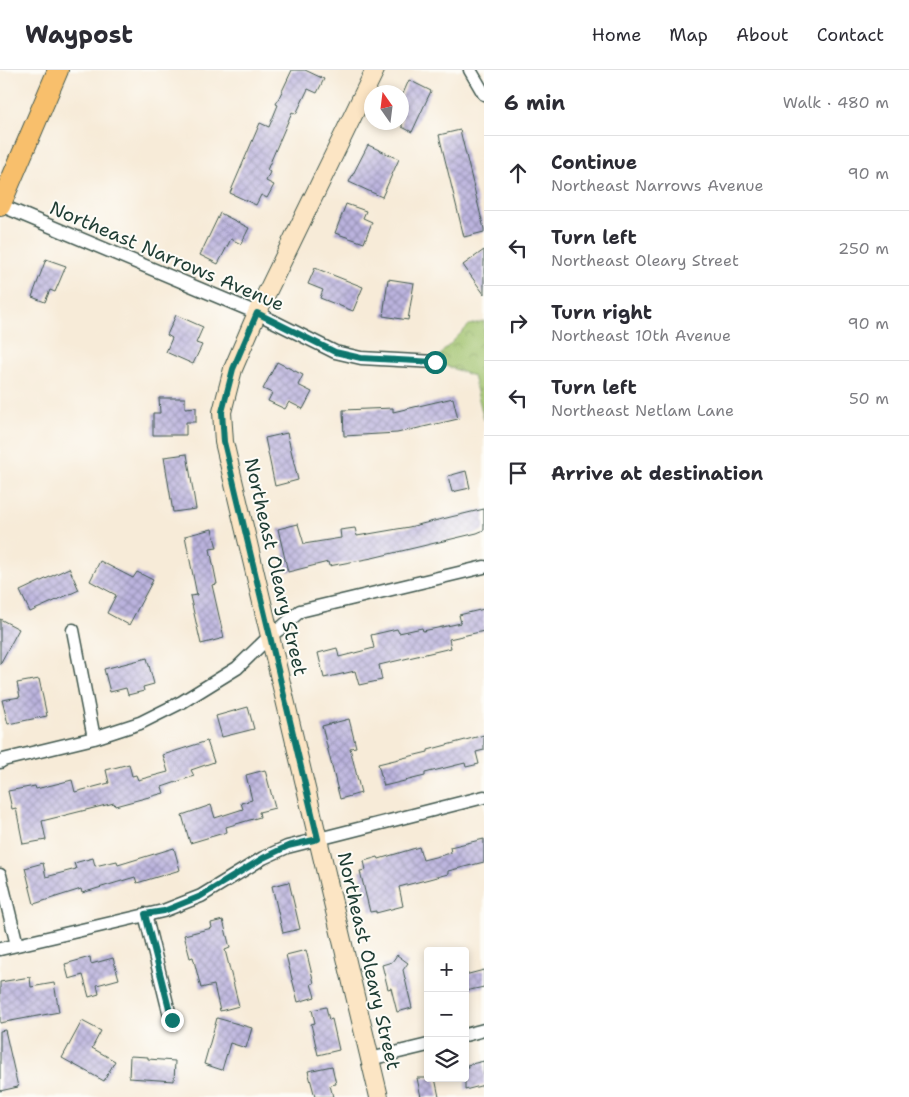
<!DOCTYPE html>
<meta charset="utf-8">
<style>
:root{--surface:#fff;--page:#f2f2f3;--text:#2b2b33;--muted:#7c7c81;--line:#e1e1e2}
body{margin:0;font-family:"Shantell Sans",sans-serif;background:var(--page);color:var(--text)}
.controls{position:absolute;right:15px;bottom:15px;display:grid;overflow:hidden;border-radius:5px;box-shadow:0 2px 8px #0003}
.controls button{width:45px;height:45px;display:grid;place-items:center;padding:0;border:0;border-bottom:1px solid var(--line);background:var(--surface);color:var(--text);font:25px sans-serif}
.compass{position:absolute;left:364px;top:15px;width:45px;height:45px;border-radius:50%;background:var(--surface);box-shadow:0 2px 8px #0003;rotate:346deg}
.stop{position:absolute;width:15px;height:15px;margin:-11px;border:4px solid #0f766e;border-radius:50%;background:#fff}
.stop.end{background:#0f766e;border-color:#fff;box-shadow:0 1px 5px #0008}
.list{margin:0;padding:0;list-style:none}
h2{display:flex;justify-content:space-between;align-items:center;height:65px;margin:0;padding:0 20px;font-size:21px}
h2 small{font-size:16px;font-weight:400;color:var(--muted)}
.list li{display:grid;grid-template-columns:32px 1fr auto;gap:15px;align-items:center;box-sizing:border-box;height:75px;padding:0 20px;border-top:1px solid var(--line)}
.list b{display:block;font-size:19px;white-space:nowrap}
.list p{margin:0;font-size:16px;white-space:nowrap;color:var(--muted)}
.list em{font-size:16px;font-style:normal;color:var(--muted)}
.icon{flex:none;width:28px;height:28px;fill:none;stroke:currentColor;stroke-width:2;stroke-linecap:round;stroke-linejoin:round}
.map{position:relative;flex:none;width:484px;height:1027px;overflow:hidden}
header{display:flex;align-items:center;gap:30px;box-sizing:border-box;height:70px;padding:0 25px;background:var(--surface);border-bottom:1px solid var(--line)}
header strong{font-size:24px}
nav{display:flex;gap:28px;margin-inline-start:auto;font-size:18px}
main{display:flex}
aside{flex:1;background:var(--surface)}
.map>svg:first-child{display:block}
.park{fill:url(#park-crowns);stroke:#5f7f4f}
.building{fill:url(#building-cross-hatch)}
.lines{fill:none;stroke-linecap:round;stroke-linejoin:round}
.street-casing{stroke:#3f574d;stroke-width:15}
.secondary-casing{stroke:#3f574d;stroke-width:20}
.primary-casing{stroke:#3f574d;stroke-width:22}
.street{stroke:#fff;stroke-width:12}
.secondary{stroke:#fce5c4;stroke-width:18}
.primary{stroke:#f8bf6c;stroke-width:20}
.route{stroke:#0f766e;stroke-width:6}
.labels{text-anchor:middle;dominant-baseline:central;stroke-width:4;stroke-linejoin:round;paint-order:stroke}
.street-label{font-size:19px;fill:#1f3d34;stroke:#fdfcf7}
</style>
<header>
<strong>Waypost</strong>
<nav><a>Home</a><a>Map</a><a>About</a><a>Contact</a></nav>
</header>
<main>
<div class="map">
<svg width="484" height="1027" viewBox="0 0 484 1027">
<defs>
<pattern id="park-crowns" width="20" height="18" patternUnits="userSpaceOnUse" patternTransform="scale(1.25)"><rect width="20" height="18" fill="#9fc16a"/><path d="M2 6a3 3 0 1 1 6 0M12 15a3 3 0 1 1 6 0" fill="none" stroke="#819e58"/></pattern>
<pattern id="building-cross-hatch" width="8" height="8" patternUnits="userSpaceOnUse" patternTransform="scale(1.25)"><rect width="8" height="8" fill="#bbb3de"/><path d="M0 0l8 8M0 8l8-8" fill="none" stroke="#9793b5"/></pattern>
</defs>
<rect width="100%" height="100%" fill="#fdfcf7"/>
<filter id="ink" filterUnits="userSpaceOnUse"><feTurbulence type="fractalNoise" baseFrequency=".02" numOctaves="2"/><feDisplacementMap in="SourceGraphic" scale="10" xChannelSelector="R" yChannelSelector="G"/><feConvolveMatrix kernelMatrix="1 2 1 2 8 2 1 2 1" color-interpolation-filters="sRGB"/></filter>
<filter id="wash" filterUnits="userSpaceOnUse"><feTurbulence type="fractalNoise" baseFrequency=".0096" numOctaves="4" result="noise"/><feDisplacementMap in="SourceGraphic" scale="20" xChannelSelector="R" yChannelSelector="G"/><feGaussianBlur stdDeviation="1.12" result="paint"/><feColorMatrix in="noise" values="0 0 0 0 0 0 0 0 0 0 0 0 0 0 0 0 0 1.4 0 .05"/><feComposite in="paint" operator="in"/></filter>
<g filter="url(#wash)">
<rect width="100%" height="100%" fill="#f7ebd8"/>
<!-- park -->
<path class="park" d="M484,251V350L473,306L435,292L445,279L469,255Z"/>
<g id="blocks">
<!-- building -->
<path class="building" d="M292,0H305L324,9L317,23L308,19L296,44L292,42L267,100L270,102L266,111L274,115L267,128L261,125L256,135L230,123L260,53L269,57L278,35L276,34Z
M409,10L431,21L412,62L402,57V26Z
M460,60L484,159V162L464,167L439,65Z
M368,75L399,89L382,127L349,112Z
M346,134L366,141L363,148L372,152L364,173L335,163Z
M220,143L249,158L241,174L231,169L218,194L200,185Z
M484,180V224L463,195Z
M46,189L66,196L55,222L50,220L45,232L32,227Z
M315,198L363,217L353,241L320,228L323,220L308,214Z
M388,209L414,213L408,250L383,246Z
M176,245L203,257L196,273L202,275L193,294L166,282L172,268L167,265Z
M277,292L303,305L298,315L312,322L303,339L289,332L285,339L268,331L272,323L263,319Z
M159,328H185V338L196,337V352H186V365H153V343H160Z
M453,328L458,349L397,363L344,366L343,340L393,338V342Z
M287,363L298,410L275,416L265,368Z
M187,384L196,439L173,442L164,387Z
M466,401L470,418L452,422L448,406Z
M484,439V460L477,463L372,488L329,496L328,492L288,502L278,459L298,454L304,474L341,468L340,460L355,458L357,466L409,457Z
M212,459L217,478L210,479L217,514L212,515L224,568L201,574L190,526L197,525L185,466Z
M100,491L133,508L137,502L153,510L129,555L107,543L116,525L90,511Z
M69,498L79,520L30,542L20,521Z
M484,539V561L449,569L451,578L379,595L382,610L359,615L355,601L324,608L318,583L337,578L339,587L374,578L371,565L397,559L399,563L422,558L423,561L461,553L459,545Z
M0,549L19,559L0,594Z
M147,588L154,614L143,617L144,621L128,625L126,618L110,622L104,599Z
M39,609L47,646L8,654L2,630L20,627L17,613Z
M248,637L254,659L222,667L216,646Z
M349,649L356,677L350,678L361,723L340,729L322,656Z
M484,665V680L476,682L479,694L466,697L465,693L425,703V706L384,716L378,694L428,682V680Z
M207,671L214,692L191,700L194,706L162,717L164,723L115,736L114,733L42,751L46,770L23,774L16,738L12,739L8,721L35,716L36,719L72,710L75,722L109,713L106,700L129,694L132,706L136,705L138,710L168,702L163,685Z
M265,700L275,738L259,742L260,747L226,757L227,762L190,773L182,745L211,735L215,748L243,739L241,733L252,730L246,705Z
M484,769V792L448,801V804L399,817L403,836L376,843V841L370,842L360,801L366,800L364,791L378,787L379,789L419,777L423,790L451,783L450,777Z
M174,778L180,800L137,813L135,807L82,823L81,819L34,834L25,798L43,793L46,807L76,799L74,793L93,788L95,796L117,791L118,795Z
M289,812L300,859L283,863L272,816Z
M223,850L230,878L225,880L239,936L220,941L214,915L201,918L193,887L190,888L184,865L212,858L211,853Z
M306,880L314,913L311,914L315,927L298,932L286,885Z
M397,885L408,893L403,900L412,938L397,942L391,918L388,919L382,895L392,892Z
M90,887L91,894L113,888L119,909L97,915L99,924L89,927L83,905L69,909L65,894Z
M484,900V917L465,921V905Z
M30,907L31,917L54,913L59,942L0,953V912Z
M326,937L329,950L332,949L339,980L318,985L311,954L315,953L312,940Z
M217,948L252,958L246,978L230,973L222,1000L204,994Z
M82,951L101,961L92,978L115,991L104,1011L62,988Z
M5,960L18,1017L0,1021V961Z
M130,986L148,987V989L175,991L174,1011L129,1008Z
M484,991V1015L465,1020V999L468,998L467,995Z
M332,996L336,1014L330,1015L333,1027H315L308,1001Z
M417,1008H435L439,1027H421Z"/>
</g>
</g>
<g filter="url(#ink)">
<use href="#blocks" fill-opacity="0" stroke="#3f574d" stroke-width="1"/>
<g class="lines">
<!-- street casing -->
<g class="street-casing">
<path id="street" d="M470,0L484,24
M0,135L257,243L335,282L361,288L435,292
M73,560L94,668
M0,692L3,690L94,668L140,653L182,632L237,598L271,565L281,558L300,541L484,497
M0,805L17,875
M145,844L171,950
M0,879L163,841L201,826L263,788L287,777L484,727
M465,965L484,960
M370,989L428,975"/>
</g>
<!-- secondary casing -->
<g class="secondary-casing">
<path id="secondary" d="M375,0L257,243L233,299L222,342L224,372L379,1027"/>
</g>
<!-- primary casing -->
<g class="primary-casing">
<path id="primary" d="M0,136L58,0"/>
</g>
<!-- street -->
<use href="#street" class="street"/>
<!-- secondary -->
<use href="#secondary" class="secondary"/>
<!-- primary -->
<use href="#primary" class="primary"/>
</g>
</g>
<g class="lines" filter="url(#ink)">
<!-- route -->
<path class="route" d="M172,950L145,844L164,841L201,826L263,788L288,776L318,769L224,372L222,342L233,299L257,243L335,282L361,288L435,292"/>
</g>
<g class="labels">
<!-- street labels -->
<g class="street-label">
<text transform="translate(167 186) rotate(23)">Northeast Narrows Avenue</text>
<text transform="translate(276 497) rotate(77)">Northeast Oleary Street</text>
<text transform="translate(369 891) rotate(77)">Northeast Oleary Street</text>
</g>
</g>
</svg>
<div class="controls">
<button>+</button>
<button>−</button>
<button><svg class="icon" aria-label="layers" viewBox="0 0 24 24"><path d="M12 4l9 5-9 5-9-5zM3 14l9 5 9-5"/></svg></button>
</div>
<svg class="compass" viewBox="-18 -18 36 36"><path d="M0-13l5 13h-10z" fill="#e53935"/><path d="M0 13l5-13h-10z" fill="#7c7c81"/></svg>
<div class="stop" style="left:435px;top:292px"></div>
<div class="stop end" style="left:172px;top:950px"></div>
</div>
<aside>
<h2>6 min<small>Walk · 480 m</small></h2>
<ul class="list">
<li><svg class="icon" aria-label="ahead" viewBox="0 0 24 24"><path d="M12 20V5M6 11l6-6 6 6"/></svg><div><b>Continue</b><p>Northeast Narrows Avenue</p></div><em>90 m</em></li>
<li><svg class="icon" aria-label="left" viewBox="0 0 24 24"><path d="M17 20v-9H6M10 6l-5 5 5 5"/></svg><div><b>Turn left</b><p>Northeast Oleary Street</p></div><em>250 m</em></li>
<li><svg class="icon" aria-label="right" viewBox="0 0 24 24"><path d="M7 20v-9h11M14 6l5 5-5 5"/></svg><div><b>Turn right</b><p>Northeast 10th Avenue</p></div><em>90 m</em></li>
<li><svg class="icon" aria-label="left" viewBox="0 0 24 24"><path d="M17 20v-9H6M10 6l-5 5 5 5"/></svg><div><b>Turn left</b><p>Northeast Netlam Lane</p></div><em>50 m</em></li>
<li><svg class="icon" aria-label="arrive" viewBox="0 0 24 24"><path d="M6 21V4h12l-3 4 3 4H6"/></svg><div><b>Arrive at destination</b></div></li>
</ul>
</aside>
</main>
